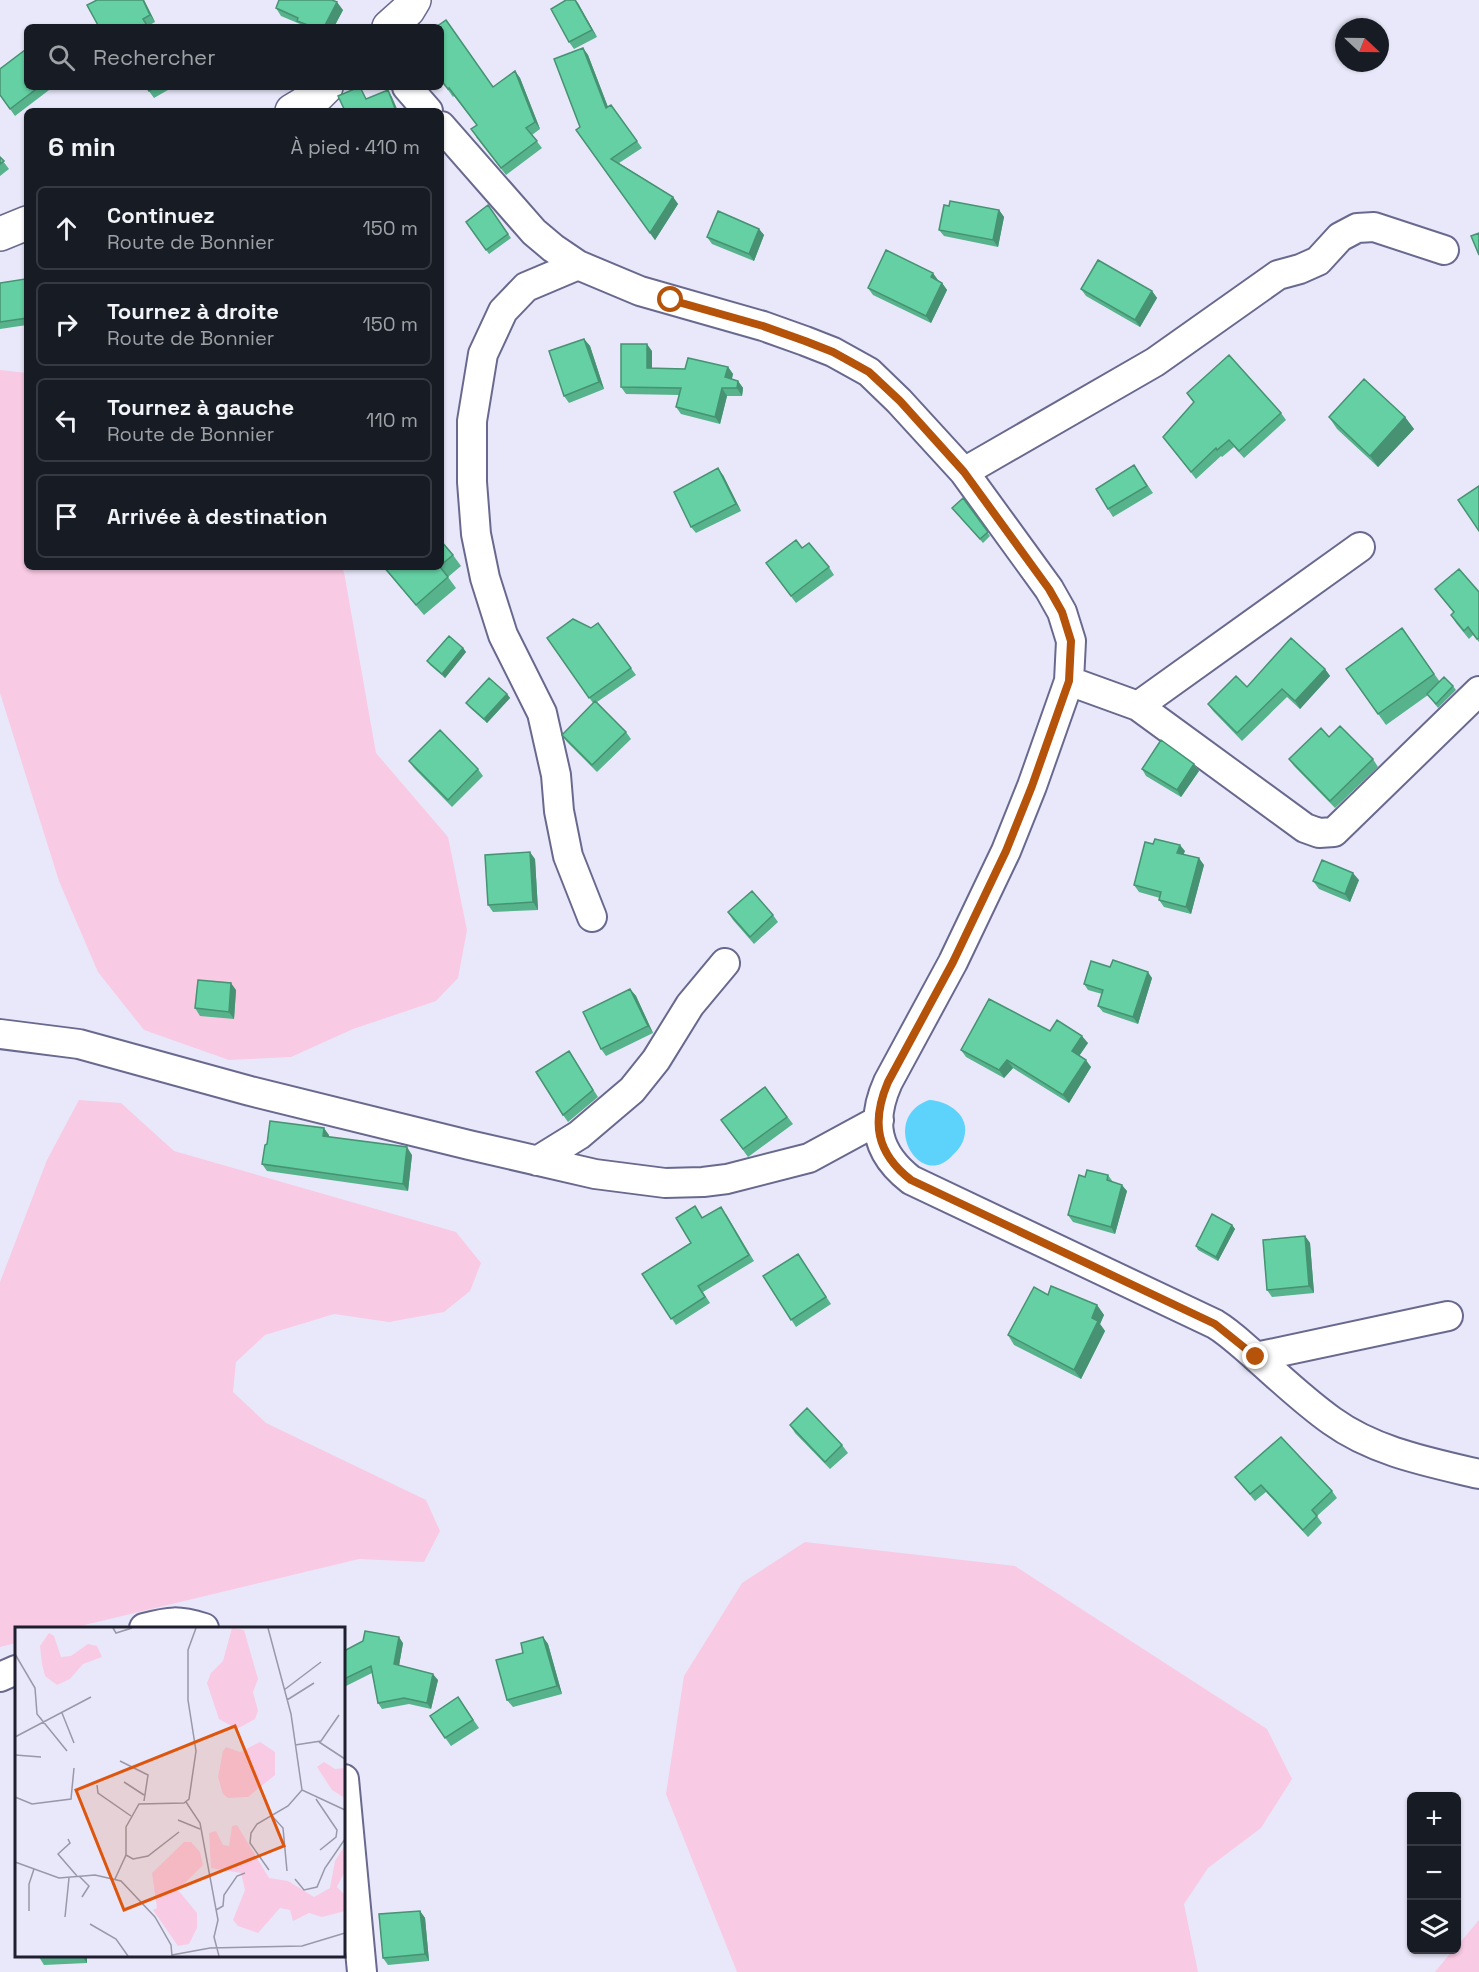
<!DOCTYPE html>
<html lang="fr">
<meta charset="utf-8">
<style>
:root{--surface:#171b24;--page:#242831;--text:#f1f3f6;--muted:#9ea1a6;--line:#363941}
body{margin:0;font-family:"Space Grotesk",sans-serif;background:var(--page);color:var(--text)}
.controls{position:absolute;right:18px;bottom:18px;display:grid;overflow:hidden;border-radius:9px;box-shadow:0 2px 4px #0004}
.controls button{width:54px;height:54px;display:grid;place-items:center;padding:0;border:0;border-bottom:2px solid var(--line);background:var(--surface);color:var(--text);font:30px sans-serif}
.compass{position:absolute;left:1335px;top:18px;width:54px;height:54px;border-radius:50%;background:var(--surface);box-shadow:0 2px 4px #0004;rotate:112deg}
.stop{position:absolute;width:18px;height:18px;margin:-14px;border:4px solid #b45309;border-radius:50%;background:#fff}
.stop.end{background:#b45309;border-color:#fff;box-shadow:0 2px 6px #0008}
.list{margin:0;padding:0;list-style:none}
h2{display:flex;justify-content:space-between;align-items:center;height:78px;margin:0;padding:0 24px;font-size:26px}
h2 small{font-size:20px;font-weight:400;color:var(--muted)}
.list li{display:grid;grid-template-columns:39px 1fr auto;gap:18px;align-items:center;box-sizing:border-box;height:84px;margin:0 12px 12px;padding:0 12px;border:2px solid var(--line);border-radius:9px}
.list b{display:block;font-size:22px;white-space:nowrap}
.list p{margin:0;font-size:20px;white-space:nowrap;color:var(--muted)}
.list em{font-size:20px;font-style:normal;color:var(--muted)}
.icon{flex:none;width:33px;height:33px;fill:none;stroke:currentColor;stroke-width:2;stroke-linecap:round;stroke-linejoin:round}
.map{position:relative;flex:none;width:1479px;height:1972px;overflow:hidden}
.search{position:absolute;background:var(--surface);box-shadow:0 2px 4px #0004;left:24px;top:24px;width:420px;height:66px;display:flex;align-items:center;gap:15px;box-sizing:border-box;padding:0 21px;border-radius:9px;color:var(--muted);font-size:22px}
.panel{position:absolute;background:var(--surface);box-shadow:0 2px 4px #0004;left:24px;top:108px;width:420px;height:462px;border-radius:9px}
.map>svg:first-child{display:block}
.green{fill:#f9cae4}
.water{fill:#5dd2fb}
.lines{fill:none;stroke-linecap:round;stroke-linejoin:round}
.minor-casing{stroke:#69698f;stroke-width:32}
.tertiary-casing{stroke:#69698f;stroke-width:36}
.minor{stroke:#fff;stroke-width:28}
.tertiary{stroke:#fff;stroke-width:33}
.wall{fill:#56b38c}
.shaded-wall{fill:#469272}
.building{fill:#64d0a3;stroke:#469272;stroke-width:1.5}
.route{stroke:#b45309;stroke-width:8}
.inset-road{fill:none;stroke:#9898a9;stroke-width:1.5}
.view{fill:#de560e;fill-opacity:0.15;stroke:#de560e;stroke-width:3}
.inset-edge{fill:none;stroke:#1f1f2f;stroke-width:3}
</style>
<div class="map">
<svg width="1479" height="1972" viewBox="0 0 1479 1972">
<rect width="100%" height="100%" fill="#e8e8fa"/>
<!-- green -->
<path class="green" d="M0,370L27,373V567H341L344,572L376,753L448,837L467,930L458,978L436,1001L353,1029L291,1057L229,1060L144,1030L98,972L59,881L0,693Z
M79,1100L121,1103L174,1151L456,1232L481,1263L470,1291L444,1312L389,1322L334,1314L265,1335L236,1362L233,1392L266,1423L426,1500L440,1531L424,1562L359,1559L72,1628H16V1643L0,1647V1282L47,1160Z
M805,1542L1015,1566L1267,1729L1292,1779L1261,1828L1208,1868L1184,1904L1198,1972H737L666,1794L684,1676L742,1583Z
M1479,1920V1972H1435L1453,1950H1456L1457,1946Z"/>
<!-- water -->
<path class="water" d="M929,1100C949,1101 971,1116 964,1138C962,1146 956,1152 951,1157C918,1190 879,1118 929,1100Z"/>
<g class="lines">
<!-- minor casing -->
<g class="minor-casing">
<path id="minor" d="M407,87L428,111
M441,126L534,232L553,248L578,265L640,291L763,326L805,341L833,352L869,372L899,401L964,472L1049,589L1062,612L1071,641L1069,681L1032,786L1006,851L953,962L888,1082C870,1122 876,1153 911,1180L1215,1324C1230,1333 1242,1345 1255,1356C1280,1378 1305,1402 1332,1421C1375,1452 1429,1462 1479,1474
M578,265L526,287L503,311L483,354L472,421V482L476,534L485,578L503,635L542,713L556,775L559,811L568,856L592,917
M964,472L1155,362L1278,275L1300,269L1318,261L1340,237L1357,228L1374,227L1444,250
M1069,681L1138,706L1305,828L1319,833L1334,832L1479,691
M1138,706L1360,547
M0,1034L79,1044L250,1091L469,1145L595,1174L665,1183L703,1182L727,1179L809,1158L879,1120
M537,1161L579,1135L632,1090L656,1060L690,1005L725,963
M1256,1357L1448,1316
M144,1628C170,1621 178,1620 204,1628
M0,1677L16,1670
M344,1779L362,1972"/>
</g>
<!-- tertiary casing -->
<g class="tertiary-casing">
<path id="tertiary" d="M389,27L408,10L414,0
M292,111L317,96L326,87
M0,234L27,223"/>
</g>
<!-- minor -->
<use href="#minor" class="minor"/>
<!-- tertiary -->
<use href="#tertiary" class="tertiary"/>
</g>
<!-- wall -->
<path class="wall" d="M144,0L155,22L148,26L149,27H99Z
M566,0H576L597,37L574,49L569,42Z
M276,8L343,10L334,27H302L300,24L281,16Z
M583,48L588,55L608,107L611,105L642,148L619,163L673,197L678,204L655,240L576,130L580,127Z
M515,71L520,78L540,129L532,135L542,148L506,175L476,137L477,125L454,96L453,97L441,80L493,87Z
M27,87H53L15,116L0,95Z
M146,87H173L154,98Z
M0,157L9,169L0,176Z
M488,205L511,238L489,254L466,222Z
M949,206L999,210L1004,217L998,247L944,236L939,230Z
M759,229L764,235L754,261L712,244L707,237Z
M25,279L27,282V325L0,329V283Z
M938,280L942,283L947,290L931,323L873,295L868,288Z
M1081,289L1152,291L1157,298L1140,327L1086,296Z
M584,339L590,346L604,389L569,403L564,396Z
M652,351V368L685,369L728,367L733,374L732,379L738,381L743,388L742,396H727L720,424L681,414L676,407L679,395L626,394L621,387Z
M1187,393L1281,413L1286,420L1244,458L1234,447L1222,457L1221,456L1196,479L1163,437L1194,403Z
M1329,417H1405L1414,429L1378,467L1337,429Z
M1134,465L1153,493L1113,517L1108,509Z
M723,475L741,511L696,533L691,527Z
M963,498L990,536L983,543L952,508Z
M441,541L453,555L461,566L448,577L456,588L424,615L383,567H441Z
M802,548L829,567L834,575L796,603L771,570Z
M1435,589L1479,592V642L1473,635L1469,639L1456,623L1451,615L1454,613Z
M598,623L636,675L597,702L626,732L631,739L597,772L567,742L562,735L593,703L547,638L591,628Z
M1402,628L1440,682L1453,686L1456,690L1438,708L1428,695L1386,725L1346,669Z
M463,648L466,652L445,678L430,665L427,661Z
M1325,669L1330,676L1300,709L1287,697L1242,741L1213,711L1208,704L1247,687Z
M507,694L510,698L487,723L469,707L466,703Z
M1329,737L1373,759L1378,767L1335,808L1294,766L1289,759Z
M409,761L478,769L483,776L452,807L414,768Z
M1194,764L1199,771L1181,797L1146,776L1142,769Z
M1185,851L1183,855L1204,865L1191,914L1164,907L1159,900L1160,898L1139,892L1134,885Z
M535,859L538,910L493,912L488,905Z
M1359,880L1350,902L1319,889L1313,881Z
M728,912L773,915L778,922L754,944L733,920Z
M1110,967L1152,978L1138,1024L1103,1012L1098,1006L1102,994L1088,990L1084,984Z
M630,989L636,996L653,1033L606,1056L601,1049Z
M236,990L234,1019L200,1016L195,1008Z
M1050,1031L1088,1043L1079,1056L1091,1067L1069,1103L1013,1068L1004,1078L966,1057L961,1050Z
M569,1051L598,1097L568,1122L563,1115Z
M765,1087L793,1124L748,1157L721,1120Z
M329,1135V1137L412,1155L408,1191L267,1171L262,1164Z
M1108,1175L1113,1182L1127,1191L1115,1234L1073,1222L1068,1215L1085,1177Z
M726,1214L754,1261L703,1292L710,1303L676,1325L642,1274L691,1243L703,1218Z
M1232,1225L1235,1229L1218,1261L1198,1250L1196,1246Z
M1305,1236L1310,1243L1314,1293L1272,1297L1267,1290Z
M798,1254L831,1304L796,1327L763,1276Z
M1048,1295L1097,1305L1104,1315L1100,1324L1105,1331L1081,1379L1014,1345L1008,1335Z
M790,1425L842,1445L848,1453L830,1469L795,1433Z
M1235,1477L1332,1491L1337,1498L1317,1516L1322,1523L1308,1537L1266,1492L1255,1501Z
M543,1637L548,1644L562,1694L513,1707L507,1700L523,1653Z
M403,1643L399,1666L438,1680L431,1709L409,1704L382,1709L378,1703L372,1673L344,1687V1651Z
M458,1697L479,1728L451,1746L430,1716Z
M420,1911L425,1918L429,1961L388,1965L383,1958Z
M39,1956H87V1963L44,1965L39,1957Z"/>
<!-- shaded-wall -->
<path class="shaded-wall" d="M143,0H144L155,22L150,15Z
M575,0L578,3L597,37L592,30Z
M337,2L343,10L334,27H324Z
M583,48L588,55L611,115L606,108Z
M515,71L520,78L540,129L535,122Z
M388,90L392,97L398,111H396Z
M673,197L678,204L655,240L650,233Z
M999,210L1004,217L998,247L993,240Z
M759,229L764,235L754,261L749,254Z
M933,273L938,280L936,284L931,277Z
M942,283L947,290L931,323L926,316Z
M1152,291L1157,298L1140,327L1135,320Z
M584,339L590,346L604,389L599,382Z
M647,344L652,351V376L647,368Z
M728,367L733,374L730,385L725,377Z
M738,381L743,388L742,396L737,388Z
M722,388L727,396L720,424L715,417Z
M1405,417L1414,429L1378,467L1370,456Z
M718,468L723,475L741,511L736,504Z
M463,648L466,652L445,678L442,674Z
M1325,669L1330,676L1300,709L1295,701Z
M507,694L510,698L487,723L484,719Z
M1194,764L1199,771L1181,797L1177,790Z
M1180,845L1185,851L1181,860L1177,853Z
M530,852L535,859L538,910L533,902Z
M1199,858L1204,865L1191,914L1186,907Z
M1353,873L1359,880L1350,902L1345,894Z
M1148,972L1152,978L1138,1024L1133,1017Z
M231,983L236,990L234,1019L229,1012Z
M630,989L636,996L653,1033L648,1026Z
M1082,1036L1088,1043L1077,1059L1072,1051Z
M1007,1060L1013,1068L1004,1078L999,1070Z
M1086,1060L1091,1067L1069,1103L1063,1095Z
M324,1128L329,1135L328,1143L323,1136Z
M407,1147L412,1155L408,1191L403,1184Z
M1122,1185L1127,1191L1115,1234L1111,1227Z
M1232,1225L1235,1229L1218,1261L1216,1257Z
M1305,1236L1310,1243L1314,1293L1309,1286Z
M1097,1305L1104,1315L1100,1324L1105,1331L1081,1379L1074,1370L1092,1318Z
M399,1637L403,1643L398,1671L394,1664Z
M543,1637L548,1644L562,1694L557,1686Z
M433,1674L438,1680L431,1709L427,1703Z
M420,1911L425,1918L429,1961L425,1954Z
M82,1956H87V1963Z"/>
<!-- building -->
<path class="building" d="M97,0H143L150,15L143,19L148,27H99L87,5Z
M279,0H332L337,2L324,27H313L297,21L298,18L276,8Z
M566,0H575L592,30L569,42L551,9Z
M446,20L493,87L515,71L535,122L526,128L537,141L501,168L471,129L477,125L449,88L448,89L441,80V27H436Z
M583,48L606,108L611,105L637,141L611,159L673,197L650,233L576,130L580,127L554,59Z
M25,50L27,52V87H39L10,109L0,95V69Z
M146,87H156L149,91Z
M359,87H360L366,99L388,90L396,111H345L338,96Z
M405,108L408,111H398Z
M0,157L4,161L0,164Z
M950,201L999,210L993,240L939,230L944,205L949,206Z
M488,205L508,234L486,250L466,222Z
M718,211L759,229L749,254L707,237Z
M1479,233V255L1471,236Z
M886,250L933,273L931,277L942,283L926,316L868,288Z
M1098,260L1152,291L1135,320L1081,289Z
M25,279L27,291V318L0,322V283Z
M584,339L599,382L564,396L549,351Z
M621,344H647V368L685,369L688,358L728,367L725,377L738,381L737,388H722L715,417L676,407L681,388L621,387Z
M1229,355L1281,413L1239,451L1229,440L1217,450L1216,448L1191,472L1163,437L1194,402L1187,393Z
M1364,379L1405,417L1370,456L1329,417Z
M1134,465L1147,486L1108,509L1096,489Z
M718,468L736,504L691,527L674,492Z
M1479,486V531L1458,500Z
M963,498L988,532L980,539L952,508Z
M796,540L802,548L809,543L829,567L791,596L766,563Z
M441,541L453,555L441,565Z
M384,567H440L448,577L416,605Z
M1459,569L1479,592V638L1477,639L1468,627L1464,631L1451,615L1454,612L1435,589Z
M573,619L591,628L598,623L631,668L589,698L547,638Z
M1402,628L1434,674L1378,714L1346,669Z
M449,636L463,648L442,674L427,661Z
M1291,638L1325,669L1295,701L1282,689L1237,733L1208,704L1236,676L1247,687Z
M1444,677L1453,686L1436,704L1427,694Z
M489,678L507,694L484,719L466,703Z
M595,701L626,732L592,765L562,735Z
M1340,726L1373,759L1330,801L1289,759L1321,728L1329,737Z
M440,730L478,769L448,800L409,761Z
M1161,740L1194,764L1177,790L1142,769Z
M1155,839L1180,845L1177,853L1199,858L1186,907L1159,900L1161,892L1134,885L1145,842L1153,844Z
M530,852L533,902L488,905L485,855Z
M1322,860L1353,873L1345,894L1313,881Z
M752,891L773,915L750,937L728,912Z
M1113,960L1148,972L1133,1017L1098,1006L1103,990L1084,984L1091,961L1110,967Z
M198,980L231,983L229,1012L195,1008Z
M630,989L648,1026L601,1049L583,1012Z
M989,999L1050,1031L1057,1020L1082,1036L1072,1051L1086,1060L1063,1095L1007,1060L999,1070L961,1050Z
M569,1051L593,1090L563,1115L536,1072Z
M765,1087L787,1117L743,1149L721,1120Z
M270,1121L324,1128L323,1136L407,1147L403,1184L262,1164L265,1145L267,1144Z
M1087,1170L1108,1175L1107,1180L1122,1185L1111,1227L1068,1215L1079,1175L1085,1177Z
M695,1206L702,1218L721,1207L749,1255L698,1286L705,1297L671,1319L642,1274L691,1243L676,1218Z
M1212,1214L1232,1225L1216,1257L1196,1246Z
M1305,1236L1309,1286L1267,1290L1263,1240Z
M798,1254L826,1297L791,1320L763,1276Z
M1051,1286L1097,1305L1092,1318L1098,1321L1074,1370L1008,1335L1034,1287L1048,1295Z
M807,1408L842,1445L825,1462L790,1425Z
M1281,1437L1332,1491L1312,1510L1317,1516L1303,1530L1261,1485L1250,1494L1235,1477Z
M365,1631L399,1637L394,1664L433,1674L427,1703L404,1698L378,1703L371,1666L344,1679V1651L363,1641Z
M543,1637L557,1686L507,1700L496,1660L523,1653L521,1643Z
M458,1697L473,1720L445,1738L430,1716Z
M420,1911L425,1954L383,1958L379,1914Z"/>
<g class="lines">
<!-- route -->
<path class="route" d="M671,300L763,326L805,341L833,352L869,372L900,401L964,472L1049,589L1062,612L1071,641L1069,681L1032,786L1006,851L953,962L888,1082C871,1122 876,1153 911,1180L1215,1324L1256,1357"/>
</g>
<!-- overview -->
<g transform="translate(15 1627)">
<rect width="330" height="330" fill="#e8e8fa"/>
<path d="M217,1L229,3L243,52L238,65L243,84L240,92L222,102L204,92L192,56L196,46L208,34ZM34,6L39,9L46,30L56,29L73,17L82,19L87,30L68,37L55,52L42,58L30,49L27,37L25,19ZM245,115L260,125V148L233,170L213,171L208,167L203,150L208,124L211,120L225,125ZM309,135L320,142L330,141V171L317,163L302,140ZM222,198L254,251L273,254L299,270L315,261L320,234L330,218V244L322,260L330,268V284L307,290L294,286L278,294L275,283L265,281L243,306L223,299L218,293L230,263L226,246L196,241L194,206L201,204L208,218L214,219L217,199ZM169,215H176L185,225L188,238L163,263L182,286V301L174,317L163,319L138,283L142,281L137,246Z" fill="#f9cae4"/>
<path class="inset-road" d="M98,1L101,6L117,1M253,1L276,87L287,163L330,183M0,27L20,61L22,87L52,124M269,63L306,35M272,73L299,56M47,86L59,116M0,110L76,70M304,115L330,132M280,118L306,114L324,88M0,128L26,130M105,134L133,148L129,174M109,155L129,168M82,158L83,166L116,189M0,170L17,177L56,172L59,141M301,172L322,203L321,210L305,223M171,175L185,196L203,293L199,310L204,329M257,189L268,201L272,244M163,193L185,202M53,212L55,216L43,227L62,249M111,228L118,232L133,229L164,205M0,235L44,251L80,248L106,254L140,290L156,318L157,329M254,243L235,216L236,206L242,197L273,179L287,163M64,249L74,259L67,270M100,252L111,228V200L124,177L169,176L174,172L181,124L173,73V23L181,1M280,252L289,263L302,260L310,241L330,212M201,283L208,279L209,268L222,249L230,246M14,284V257L19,242M50,290L54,251M75,297L101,312L113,329M157,328L195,321L287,319L330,306"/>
<path class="view" d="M220,99L269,219L109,283L61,163Z"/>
<rect width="330" height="330" class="inset-edge"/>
</g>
</svg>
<div class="controls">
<button>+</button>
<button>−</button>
<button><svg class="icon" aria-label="layers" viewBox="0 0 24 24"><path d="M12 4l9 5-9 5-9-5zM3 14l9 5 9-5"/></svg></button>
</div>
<svg class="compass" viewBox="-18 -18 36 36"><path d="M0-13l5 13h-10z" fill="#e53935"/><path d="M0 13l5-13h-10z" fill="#9ea1a6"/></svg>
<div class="stop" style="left:671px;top:300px"></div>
<div class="stop end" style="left:1256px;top:1357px"></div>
<div class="search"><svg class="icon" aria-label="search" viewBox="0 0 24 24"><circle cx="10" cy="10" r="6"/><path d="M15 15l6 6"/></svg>Rechercher</div>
<section class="panel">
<h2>6 min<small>À pied · 410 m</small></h2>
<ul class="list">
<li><svg class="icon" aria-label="ahead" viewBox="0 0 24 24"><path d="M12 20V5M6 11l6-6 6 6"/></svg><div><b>Continuez</b><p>Route de Bonnier</p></div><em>150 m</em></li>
<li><svg class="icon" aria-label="right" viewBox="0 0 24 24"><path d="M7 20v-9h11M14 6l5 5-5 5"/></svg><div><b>Tournez à droite</b><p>Route de Bonnier</p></div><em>150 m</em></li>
<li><svg class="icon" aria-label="left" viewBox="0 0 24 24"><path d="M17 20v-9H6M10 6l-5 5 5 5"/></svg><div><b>Tournez à gauche</b><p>Route de Bonnier</p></div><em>110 m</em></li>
<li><svg class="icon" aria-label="arrive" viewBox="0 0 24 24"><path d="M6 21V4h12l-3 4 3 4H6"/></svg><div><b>Arrivée à destination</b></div></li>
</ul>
</section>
</div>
